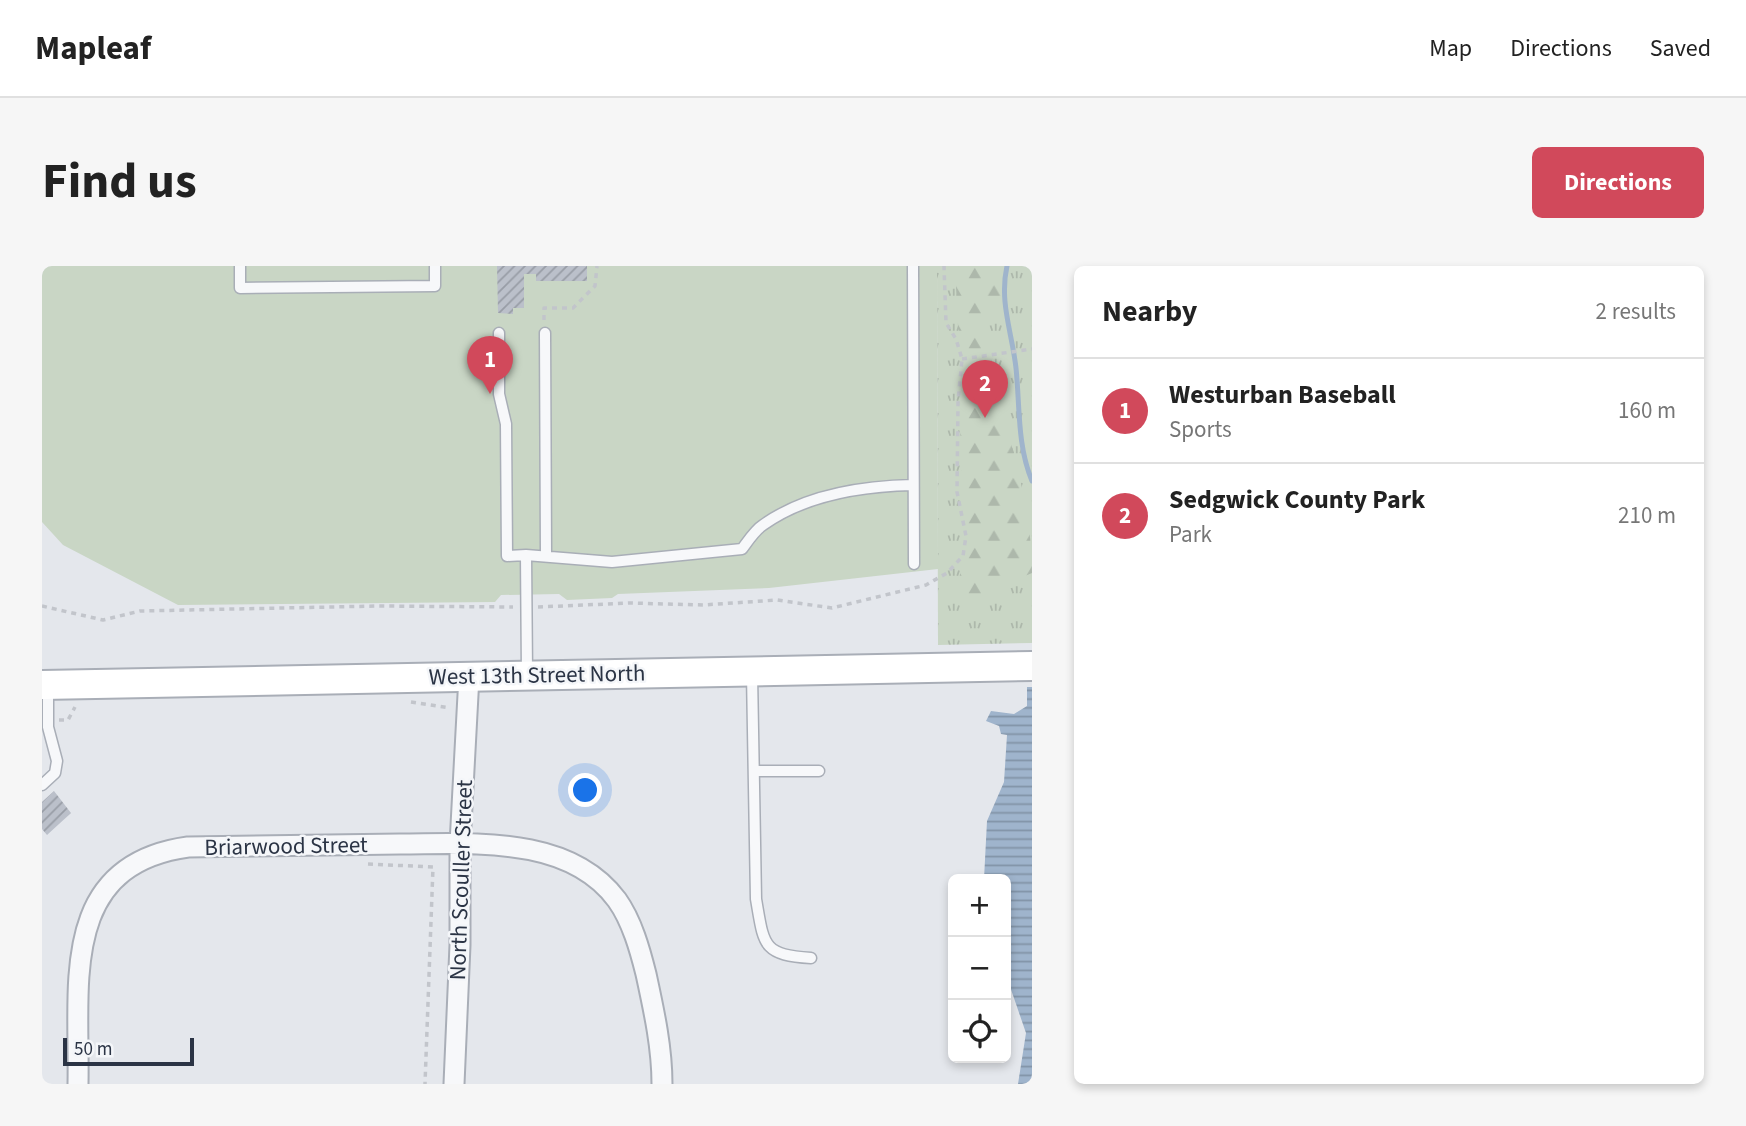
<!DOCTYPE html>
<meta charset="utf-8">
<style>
:root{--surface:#fff;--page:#f6f6f6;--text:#222;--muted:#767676;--line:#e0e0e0;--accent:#d1495b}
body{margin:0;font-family:"Source Sans 3",sans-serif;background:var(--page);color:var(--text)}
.controls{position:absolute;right:21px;bottom:21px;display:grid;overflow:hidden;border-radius:10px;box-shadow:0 4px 10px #0003}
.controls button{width:63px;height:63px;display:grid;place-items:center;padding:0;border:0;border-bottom:2px solid var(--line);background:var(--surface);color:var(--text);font:35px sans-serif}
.scale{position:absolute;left:21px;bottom:18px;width:131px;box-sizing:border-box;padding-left:7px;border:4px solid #2b3445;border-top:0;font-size:19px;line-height:24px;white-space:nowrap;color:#2b3445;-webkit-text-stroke:5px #f4f6f9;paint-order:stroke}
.you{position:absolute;left:544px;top:525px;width:24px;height:24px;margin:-18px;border:5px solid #fff;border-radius:50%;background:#1a73e8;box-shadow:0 0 0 10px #1a73e833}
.badge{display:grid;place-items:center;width:46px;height:46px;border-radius:50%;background:var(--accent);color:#fff;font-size:23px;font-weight:700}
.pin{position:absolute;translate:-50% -58px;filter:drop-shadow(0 2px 4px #0008)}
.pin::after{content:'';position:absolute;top:37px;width:24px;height:21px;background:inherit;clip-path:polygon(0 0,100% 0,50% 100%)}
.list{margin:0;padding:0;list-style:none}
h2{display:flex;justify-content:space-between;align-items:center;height:91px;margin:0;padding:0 28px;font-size:30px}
h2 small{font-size:23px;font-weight:400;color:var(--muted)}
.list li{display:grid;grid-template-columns:46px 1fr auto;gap:21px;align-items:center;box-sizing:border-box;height:105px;padding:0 28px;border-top:2px solid var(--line)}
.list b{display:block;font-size:26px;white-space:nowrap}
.list p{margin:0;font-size:23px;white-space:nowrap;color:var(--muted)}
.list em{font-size:23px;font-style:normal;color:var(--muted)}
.icon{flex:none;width:38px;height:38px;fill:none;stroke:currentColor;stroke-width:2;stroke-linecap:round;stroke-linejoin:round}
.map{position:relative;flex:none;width:990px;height:818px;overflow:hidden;border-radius:10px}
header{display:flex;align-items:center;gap:42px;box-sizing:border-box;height:98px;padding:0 35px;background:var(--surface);border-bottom:2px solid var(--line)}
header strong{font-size:33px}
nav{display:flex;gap:38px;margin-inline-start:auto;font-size:24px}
.intro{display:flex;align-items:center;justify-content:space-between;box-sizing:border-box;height:168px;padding:0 42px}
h1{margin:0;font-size:49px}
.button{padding:18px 32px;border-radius:10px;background:var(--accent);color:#fff;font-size:24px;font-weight:700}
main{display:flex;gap:42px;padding:0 42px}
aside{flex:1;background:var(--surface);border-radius:10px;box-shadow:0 4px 10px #0003}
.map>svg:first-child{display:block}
.grass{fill:url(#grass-tufts)}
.forest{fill:url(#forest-firs)}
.garden{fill:#c9d6c5}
.water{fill:url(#water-rules)}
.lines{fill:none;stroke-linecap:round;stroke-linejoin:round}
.stream{stroke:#9fb4cc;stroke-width:5}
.building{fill:url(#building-hatch)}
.lane-casing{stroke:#a9aeb7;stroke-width:13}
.street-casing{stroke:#a9aeb7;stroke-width:23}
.secondary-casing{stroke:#a9aeb7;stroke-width:32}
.path{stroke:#c2c5cb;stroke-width:3.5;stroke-dasharray:5 5;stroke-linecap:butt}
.lane{stroke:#f7f8fa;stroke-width:10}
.street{stroke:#f7f8fa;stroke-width:19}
.secondary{stroke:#fff;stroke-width:28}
.labels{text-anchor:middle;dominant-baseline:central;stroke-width:5;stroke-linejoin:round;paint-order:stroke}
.street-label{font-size:23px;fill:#2b3445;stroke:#f4f6f9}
</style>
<header>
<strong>Mapleaf</strong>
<nav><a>Map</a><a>Directions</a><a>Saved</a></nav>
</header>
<div class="intro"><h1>Find us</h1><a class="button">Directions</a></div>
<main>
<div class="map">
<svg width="990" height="818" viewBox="0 0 990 818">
<defs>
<pattern id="grass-tufts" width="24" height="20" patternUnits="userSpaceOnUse" patternTransform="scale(1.75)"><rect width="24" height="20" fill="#c9d6c5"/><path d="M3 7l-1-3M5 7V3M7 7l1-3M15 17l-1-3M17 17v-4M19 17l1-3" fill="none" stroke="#adb8ab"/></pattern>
<pattern id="forest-firs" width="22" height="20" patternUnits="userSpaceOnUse" patternTransform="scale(1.75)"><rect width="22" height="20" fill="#c9d6c5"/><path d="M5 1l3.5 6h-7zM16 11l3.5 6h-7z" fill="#adb8ab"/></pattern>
<pattern id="water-rules" width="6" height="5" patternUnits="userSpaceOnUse" patternTransform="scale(1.75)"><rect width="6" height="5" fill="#9fb4cc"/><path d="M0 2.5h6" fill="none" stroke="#8293a7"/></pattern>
<pattern id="building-hatch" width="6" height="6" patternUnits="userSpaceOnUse" patternTransform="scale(1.75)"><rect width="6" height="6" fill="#bbc0ca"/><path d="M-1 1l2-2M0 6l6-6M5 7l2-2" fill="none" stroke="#989da6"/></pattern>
</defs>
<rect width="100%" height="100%" fill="#e4e7ec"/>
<!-- grass -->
<path class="grass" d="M895,0H990V377L896,379Z"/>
<!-- forest -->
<path class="forest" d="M913,0H951L963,16L957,42L944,58C953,146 990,218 990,307L940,328L937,340L924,342L917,332L915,320L923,290L918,158L921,124L926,102L916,61Z"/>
<!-- garden -->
<path class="garden" d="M0,0H895L896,303L727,322L576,328L570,332L525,334L517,328L459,329L453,336L136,339L21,279L0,256Z"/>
<!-- water -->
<path class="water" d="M985,421H990V818H976L984,767L964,709V613H942L945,555L962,516L965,469L959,468L957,460L944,455L949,445L972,448L985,440Z"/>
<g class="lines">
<!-- stream -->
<path class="stream" d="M965,0C957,36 970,66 974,102C978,140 975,179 990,215"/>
</g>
<!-- building -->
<path class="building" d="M455,0H545V15H494V8H482V42H471V48L456,47Z
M12,525L29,547L5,569L0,563V536Z"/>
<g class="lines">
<!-- lane casing -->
<g class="lane-casing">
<path id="lane" d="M198,0V22L393,20V0
M871,0L872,298
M457,67V128L464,158L465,290L484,289
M503,67L504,289
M485,408L484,289L570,296L700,283C706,275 713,264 721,259C763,229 822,220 871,219
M710,408L714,633C722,679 720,689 769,692
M712,505H777
M0,519L13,507L15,495L6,461V422"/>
</g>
<!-- street casing -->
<g class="street-casing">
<path id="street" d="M36,818C38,719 16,599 146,581C217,580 288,579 358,578C431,578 527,569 575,634C590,655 598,684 604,708C612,745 620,781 620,818
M412,818L418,679V578L427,410"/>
</g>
<!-- secondary casing -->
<g class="secondary-casing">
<path id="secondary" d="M0,419L990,400"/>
</g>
<!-- path -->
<path class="path" d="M502,54V42H531L553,20L555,0
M920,93L990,83
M0,340L61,354L98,345L336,340L471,341
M496,341L588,337L661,339L735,334L790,342L884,319L905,307L921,290L924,270L915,226L916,135L920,93L914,73L904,57L902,0
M369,436L408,442
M17,454H26L33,441
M326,598L391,601L383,818"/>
<!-- lane -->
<use href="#lane" class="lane"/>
<!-- street -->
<use href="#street" class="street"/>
<!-- secondary -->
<use href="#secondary" class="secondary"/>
</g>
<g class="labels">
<!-- street labels -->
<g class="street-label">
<text transform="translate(495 409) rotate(-1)">West 13th Street North</text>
<text transform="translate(244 580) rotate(-1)">Briarwood Street</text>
<text transform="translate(419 614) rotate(-88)">North Scouller Street</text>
</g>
</g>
</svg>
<div class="controls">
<button>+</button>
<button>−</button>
<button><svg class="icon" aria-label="locate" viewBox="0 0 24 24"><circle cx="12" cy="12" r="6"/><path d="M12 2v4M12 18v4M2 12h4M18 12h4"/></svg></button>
</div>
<div class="scale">50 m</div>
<div class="you"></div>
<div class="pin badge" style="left:448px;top:128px">1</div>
<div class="pin badge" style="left:943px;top:152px">2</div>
</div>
<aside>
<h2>Nearby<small>2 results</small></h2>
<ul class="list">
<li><span class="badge">1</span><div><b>Westurban Baseball</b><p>Sports</p></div><em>160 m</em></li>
<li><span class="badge">2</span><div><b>Sedgwick County Park</b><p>Park</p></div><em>210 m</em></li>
</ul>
</aside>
</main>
